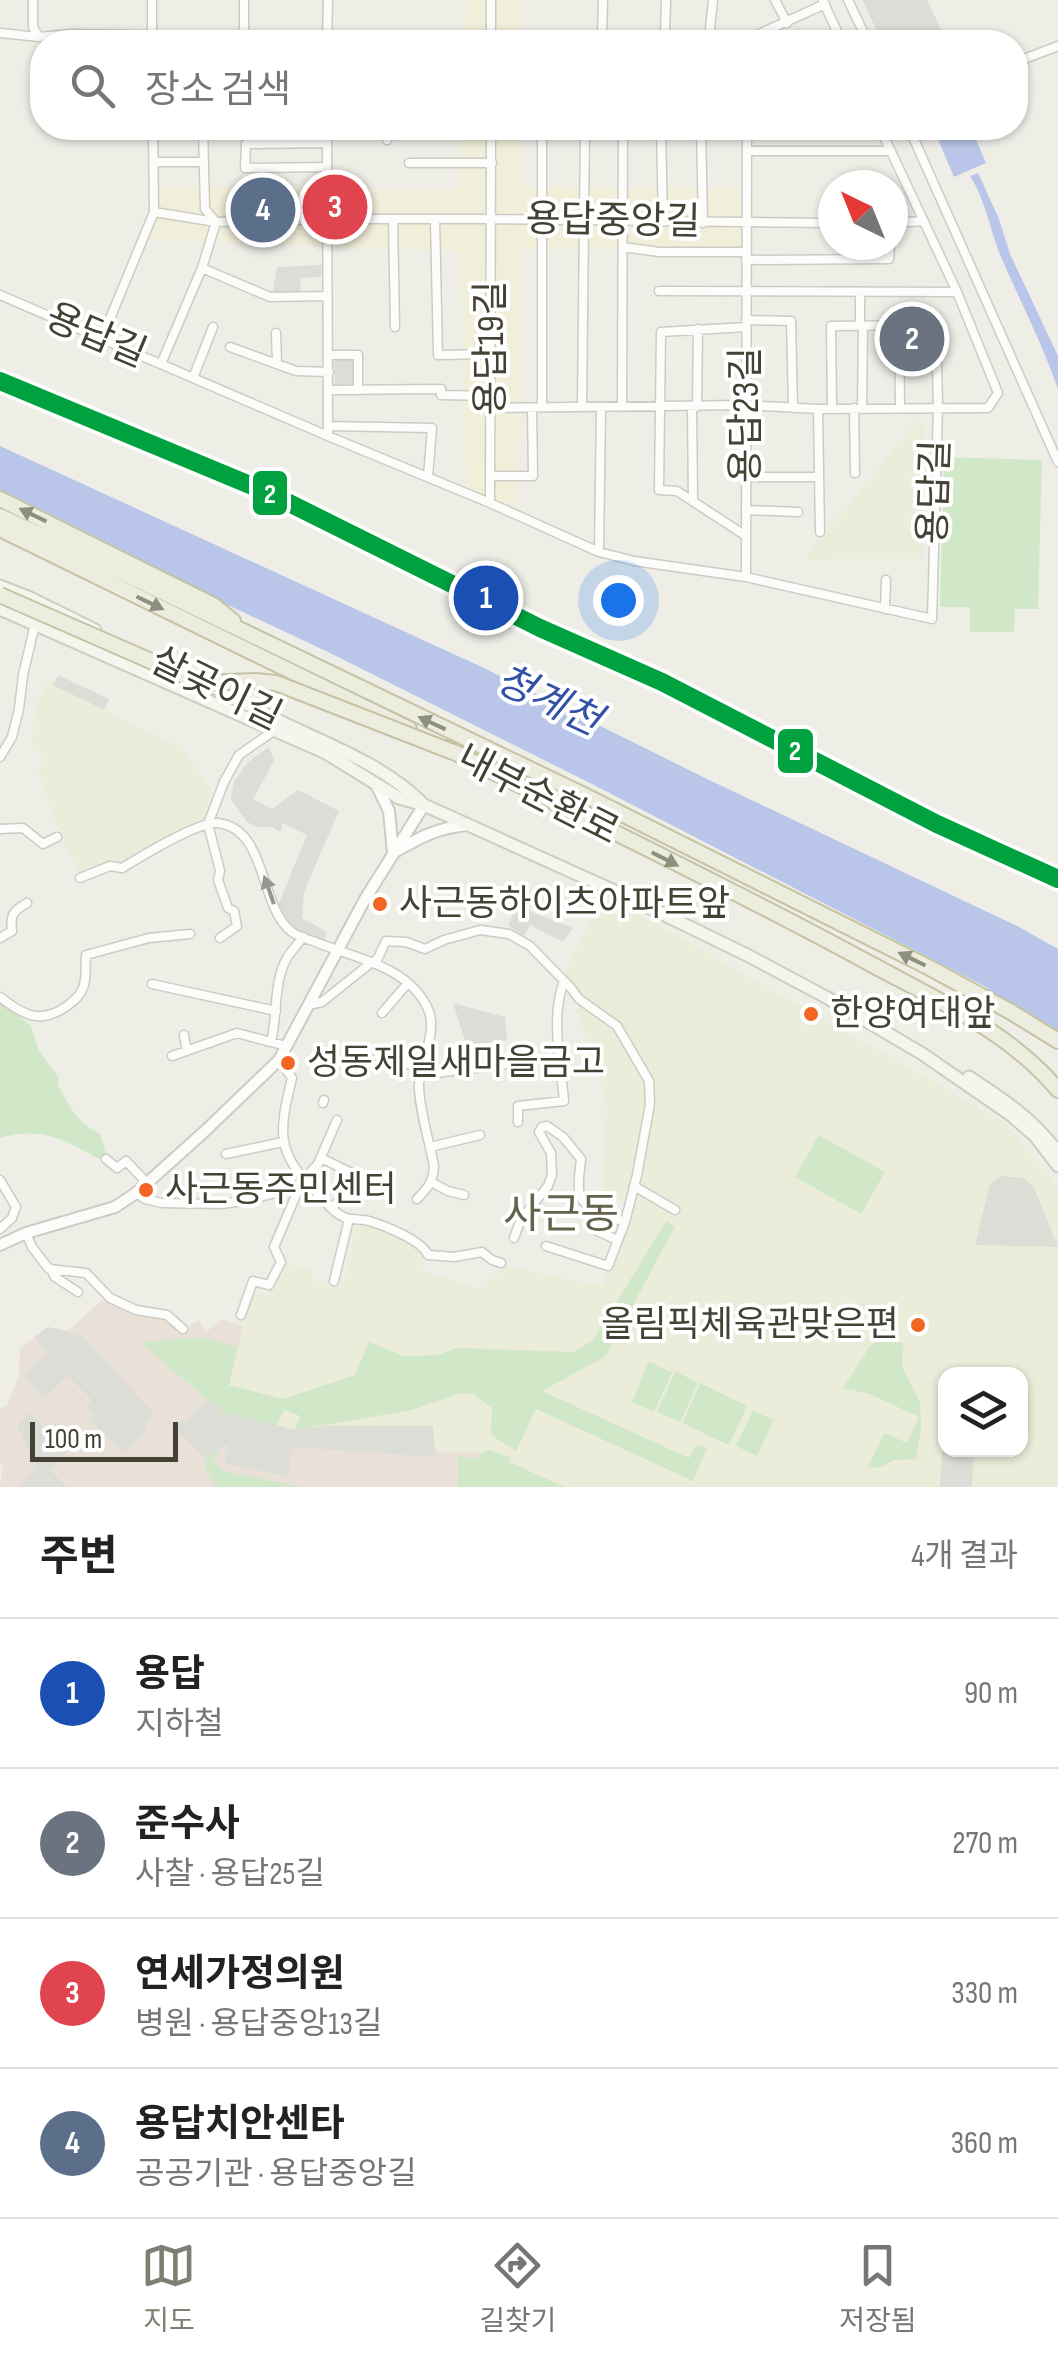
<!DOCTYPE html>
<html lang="ko">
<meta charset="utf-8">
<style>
:root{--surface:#fff;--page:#f2f2f2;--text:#222;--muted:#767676;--line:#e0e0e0;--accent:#7f7e73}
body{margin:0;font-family:"Sofia Sans Condensed","Noto Sans KR",sans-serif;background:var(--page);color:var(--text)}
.controls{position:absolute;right:30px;bottom:30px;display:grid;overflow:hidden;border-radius:20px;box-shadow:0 2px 8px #0004}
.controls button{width:90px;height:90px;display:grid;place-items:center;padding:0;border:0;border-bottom:2px solid var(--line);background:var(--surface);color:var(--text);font:50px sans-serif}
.compass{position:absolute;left:818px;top:170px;width:90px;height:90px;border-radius:50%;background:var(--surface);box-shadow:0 2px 8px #0004;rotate:317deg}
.scale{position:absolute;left:30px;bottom:25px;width:148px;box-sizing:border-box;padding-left:10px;border:5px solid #434234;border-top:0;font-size:28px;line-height:35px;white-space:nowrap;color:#434234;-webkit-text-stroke:8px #fff;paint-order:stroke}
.you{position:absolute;left:618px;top:600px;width:35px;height:35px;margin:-25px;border:8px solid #fff;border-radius:50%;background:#1a73e8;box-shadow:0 0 0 15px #1a73e833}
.badge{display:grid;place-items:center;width:65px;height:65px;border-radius:50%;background:var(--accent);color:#fff;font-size:32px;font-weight:700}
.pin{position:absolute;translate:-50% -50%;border:5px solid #fff;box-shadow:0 2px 10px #0006}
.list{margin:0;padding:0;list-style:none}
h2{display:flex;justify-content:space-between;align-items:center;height:130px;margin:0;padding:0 40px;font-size:42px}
h2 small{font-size:32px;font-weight:400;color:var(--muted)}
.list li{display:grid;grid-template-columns:65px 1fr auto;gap:30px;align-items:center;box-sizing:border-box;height:150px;padding:0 40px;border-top:2px solid var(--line)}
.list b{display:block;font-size:38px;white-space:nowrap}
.list p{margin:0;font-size:32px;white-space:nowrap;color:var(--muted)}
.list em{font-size:32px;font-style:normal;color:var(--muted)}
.icon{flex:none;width:55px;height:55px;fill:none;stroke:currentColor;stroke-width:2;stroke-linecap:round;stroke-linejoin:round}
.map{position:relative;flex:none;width:1058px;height:1487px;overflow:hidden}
.search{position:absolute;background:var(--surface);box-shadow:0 2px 8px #0004;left:30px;right:30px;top:30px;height:110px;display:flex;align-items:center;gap:25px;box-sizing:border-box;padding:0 35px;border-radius:40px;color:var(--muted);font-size:38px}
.sheet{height:730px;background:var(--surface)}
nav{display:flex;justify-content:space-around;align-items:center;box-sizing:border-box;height:140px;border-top:2px solid var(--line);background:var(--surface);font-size:28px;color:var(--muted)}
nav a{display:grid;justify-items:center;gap:5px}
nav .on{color:var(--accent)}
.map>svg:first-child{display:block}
.commercial{fill:#f1efda}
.education{fill:#ebecd9;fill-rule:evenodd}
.medical{fill:#e9e1d8}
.green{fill:#d1e8c8}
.parking{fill:#ddddd7}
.water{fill:#b9c6ea}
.pier{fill:#eeeee7}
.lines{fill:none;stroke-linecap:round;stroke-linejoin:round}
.minor-casing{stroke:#ccccc5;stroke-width:11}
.tertiary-casing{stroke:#ccccc5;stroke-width:14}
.secondary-casing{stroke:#cdcec0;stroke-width:15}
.trunk-casing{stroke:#c4c4a4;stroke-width:18}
.minor{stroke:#fcfcfb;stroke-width:8}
.tertiary{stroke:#fcfcfb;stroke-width:10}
.secondary{stroke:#f4f5ed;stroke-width:11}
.trunk{stroke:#ecedde;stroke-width:14}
.trunk-bridge-casing{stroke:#c4c4a4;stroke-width:18;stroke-linecap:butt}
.trunk-bridge{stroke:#ecedde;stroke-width:14}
.metro-1-casing{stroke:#fff;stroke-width:25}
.metro-1{stroke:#00a23f;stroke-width:18}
.oneway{fill:#8f8f80}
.oneway2{fill:#96968e}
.bus-dot{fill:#f26522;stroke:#fff;stroke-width:4}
.labels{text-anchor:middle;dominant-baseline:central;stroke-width:8;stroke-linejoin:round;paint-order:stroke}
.bus-label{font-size:36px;fill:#434234;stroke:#fff;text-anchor:start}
.street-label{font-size:38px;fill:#434234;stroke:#fff}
.water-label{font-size:40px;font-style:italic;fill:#3451a8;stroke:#fff}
.quarter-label{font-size:42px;fill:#65634c;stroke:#fff}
.line-badge{stroke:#fff;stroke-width:4}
.badge-label{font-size:28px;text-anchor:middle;font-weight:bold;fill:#fff}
</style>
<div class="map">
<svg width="1058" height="1487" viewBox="0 0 1058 1487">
<rect width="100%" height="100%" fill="#eeeee7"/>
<!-- commercial -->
<path class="commercial" d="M467,0H519V42H465Z
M462,128H520L521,187L739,188L742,249H520L517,512L467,488L460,251L148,239L159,188L459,190Z"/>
<!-- education -->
<path class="education" d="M916,422L924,423L923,558L807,560L806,557Z
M47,682L180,747L210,787L211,795L203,822L159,841L120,865L81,874L60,838L61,829L57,826L50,808L38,770L43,756L32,749L34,712Z
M605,895L1006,1123L1056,1184L1058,1187V1487H472L417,1452L295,1430L223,1413L243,1326L254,1293L268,1296L286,1263L311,1270L314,1280L344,1286L354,1229L364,1224L423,1248L422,1270L479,1289L506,1266L602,1286L628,1223L635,1190L623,1199L603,1197L607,1103L577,1010L579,999L563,973ZM946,1374H1020V1450H946Z"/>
<!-- medical -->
<path class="medical" d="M102,1300L130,1314L160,1316L181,1333L198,1320L207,1331L223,1319L243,1326L223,1412L295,1430L326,1426L400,1446L459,1453L481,1452L473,1487H0L3,1466L0,1462V1408L7,1406L19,1376L20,1348L48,1327L68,1331Z"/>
<!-- green -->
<path class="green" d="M944,457L1042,460L1038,609H1015L1014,632H970V607H940Z
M0,1001L31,1026L39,1051L59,1078L58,1084C69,1107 77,1122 100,1134L107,1157L99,1159C64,1139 41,1126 0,1138Z
M819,1135L885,1172L861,1214L795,1177Z
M666,1221L675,1226L606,1356L542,1391L689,1458L697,1445L707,1448L693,1481L536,1409L516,1451L491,1435L492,1408L473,1394L461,1393L412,1410L295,1430L300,1416L284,1410L277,1426L223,1413L141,1343L199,1337L237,1347L229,1385L283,1399L355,1375L369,1342L404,1356L437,1355L456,1348L574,1352L594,1339Z
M877,1341L904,1343L902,1362L904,1371L920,1402L921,1428L916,1459L894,1460L881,1467L868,1468L884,1433L907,1443L919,1417L870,1394L843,1388L870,1346Z
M649,1361L672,1373L654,1412L632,1402Z
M675,1371L698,1383L680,1422L657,1412Z
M700,1383L747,1406L729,1445L706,1435L707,1432L705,1434L683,1423Z
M753,1411L774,1420L757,1456L736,1446Z
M215,1450L219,1452L213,1459L222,1471L304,1487H216L205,1467L206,1459Z
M489,1450L510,1457L509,1462L565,1487H457L459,1466L457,1457L478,1458L479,1455Z"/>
<!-- parking -->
<path class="parking" d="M862,0H927L947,42H882Z
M322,265L321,277L300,278L301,294L272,295L277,267Z
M353,359L354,384L335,385L334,360Z
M58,675L109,699L104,710L53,685Z
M269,747L274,761L253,799L272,809L298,790L339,811L304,892L302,918L327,932L321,945L290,930L278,905L307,835L283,823L280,832L272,827H257L247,822L231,800L234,781L248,762Z
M517,906L573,928L563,942L530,925L524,937L508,925Z
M453,1003L505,1017L507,1040L467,1046Z
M1001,1176L1023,1178L1033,1185L1058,1247L975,1245L990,1184Z
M48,1327L82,1336L154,1413L145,1426L148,1430L123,1453L90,1419L94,1415L86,1407L92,1400L68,1376L45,1398L24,1375L48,1353L34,1337Z
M206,1402L216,1405L223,1413L295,1430L326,1426H433L436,1457L292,1447L288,1476L225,1464L229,1444L215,1450L206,1459L167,1422L186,1421Z
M30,1413L68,1451L50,1470L67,1487H20L37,1467L17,1426Z
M942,1449L974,1452L972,1487H940Z"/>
<!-- water -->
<path class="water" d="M971,128L986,163L954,177L934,130Z
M978,173L999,219L1010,254L1058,356V389C1042,343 1020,301 1001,257C990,230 985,199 970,176Z
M0,446L484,668L707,779L1019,927L1058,949V1049L986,987L590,783L328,652L0,498Z"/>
<!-- pier -->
<path class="pier" d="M0,504L64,524L980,984L977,988L587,788L326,657Z"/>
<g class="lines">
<!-- minor casing -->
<g class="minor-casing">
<path id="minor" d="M33,0V27L39,37
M491,0V42
M775,0L787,23
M848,0L868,42
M823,1L842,42
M0,33L39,37L72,34L200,36H623L748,39L825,4
M602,36L603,0
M665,37L666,0
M709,38L713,0
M152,42V0
M241,42L244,28V0
M327,42L328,0
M1016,62L1058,46
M327,128L328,436
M387,128V140
M661,128L663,222
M701,128L703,223
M909,128L1058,462
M747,151H891
M154,162H204
M409,163H492
M327,167L245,168L246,144L327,143
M154,212L216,222L326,219H490L833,223
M435,219L438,355L492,354
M393,220L395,327
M893,223L923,221
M623,247L659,252H746
M746,260L889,259L890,245
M202,268L270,297L327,296
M659,291L957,292
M860,292V326
M0,295L328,436L490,503L599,552L634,561L746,577L932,619L938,408L936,325L831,326L832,408
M746,320L791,321L793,407
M899,325L900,408
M746,327L661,332L659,490L677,491L746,536
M276,333L277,364
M102,338L154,212L153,128
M230,347L296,371L329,372
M329,355H358V390
M161,364L202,268L216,222L205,209L203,128
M193,378L213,327
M329,390L441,389V395L491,396
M542,407V128
M582,407L585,128
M622,407L623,128
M692,407L693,501
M697,407L698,329
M491,408L746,405L818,409L988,408L998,393L957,292L880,128
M854,408L855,473
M862,408L863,326
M818,409L820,532
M328,426L432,428L428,477
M491,476H533L532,408
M746,477H818
M490,503L491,128
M746,510L798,512
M599,552L601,407
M746,577L747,128
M885,609L886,580
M0,757L12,737L19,709L23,675L35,624
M208,824L220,871L218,880L228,908L234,911L237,926L220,938
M208,824L224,782L239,755L275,730
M0,829L23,828L43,844L57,837
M80,878L110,866L122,868C140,857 198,821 218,823C268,829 259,908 292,932C298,936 306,939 313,941C353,958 408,965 428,1009C438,1030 421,1061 419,1084C418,1105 430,1144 434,1166C433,1182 428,1188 417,1199
M0,938L12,931C10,915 13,911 27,903
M152,984L276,1011
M0,997C23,1015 40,1025 67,1006C74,1001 80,996 83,988C87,978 85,966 86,955L149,938L190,934
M308,1005L322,1002L372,962L377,960L386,941L406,942L425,949L444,940L480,930L509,934L530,946L571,988L579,999L617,1026L649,1081L650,1104L637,1175L625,1222L608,1266L546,1246
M382,1013L408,983
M184,1035L187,1051
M271,1041C278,1015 273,982 287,958C291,951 298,944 303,937
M172,1056L237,1033L286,1046
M378,1056L422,1068
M279,1060L292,1078C279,1132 275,1151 316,1192C325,1201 334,1214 346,1218C353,1220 361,1219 369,1221C386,1226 421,1240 428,1255L454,1257L482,1252L492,1260L501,1263
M420,1075L531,1061
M323,1103L324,1100
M518,1122V1106L564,1101C561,1062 550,1018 564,981
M430,1147L480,1135
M226,1154L283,1142
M321,1158L364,1179
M106,1159L117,1168L126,1161L147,1183
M0,1180L16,1207L12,1218L0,1229
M431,1182L448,1191L464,1195
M634,1186L675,1210
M136,1193L145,1199L162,1203L222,1204L248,1200L295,1188L299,1184
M331,1207L357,1190
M589,1227L617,1240
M26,1233L32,1247L49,1269L86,1273L110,1298L136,1310L167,1315L183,1329
M514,1238L521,1219L548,1186L552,1175L551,1153L539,1132L542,1127L547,1126L563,1137L581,1159C580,1170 577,1185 580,1195C585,1210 611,1218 625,1222
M51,1269L55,1277L78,1292
M334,1281L349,1219
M241,1315L253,1281L269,1285L281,1262L274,1247L302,1181L318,1164L337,1120"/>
</g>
<!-- tertiary casing -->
<g class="tertiary-casing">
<path id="tertiary" d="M376,784L389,811L393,853C421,837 436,828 468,825
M0,1245L26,1233L115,1207L136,1193L205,1131L279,1060L365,899L424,805"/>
</g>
<!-- secondary casing -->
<g class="secondary-casing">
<path id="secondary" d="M0,586L28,597L95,630
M0,609L326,753L399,798L424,805L630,898L749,956L824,996L921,1053L1011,1115L1035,1136L1058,1166
M206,683C230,695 253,708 277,720C326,744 381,763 421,802
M969,1077C1007,1102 1029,1116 1058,1152"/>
</g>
<!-- trunk casing -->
<g class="trunk-casing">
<path id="trunk" d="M0,499L213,605L233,621
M0,516L137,580L586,796L930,968L1011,1012L1058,1041
M0,529L409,729
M446,748C587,820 730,887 869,963C935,999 1009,1031 1058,1090"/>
</g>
<!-- minor -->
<use href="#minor" class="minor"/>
<!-- tertiary -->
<use href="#tertiary" class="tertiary"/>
<!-- secondary -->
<use href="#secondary" class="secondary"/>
<!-- trunk -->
<use href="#trunk" class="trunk"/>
<!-- trunk-bridge casing -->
<g class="trunk-bridge-casing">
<path id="trunk-bridge" d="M0,595L201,683L255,681L276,683L453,752"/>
</g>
<!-- trunk-bridge -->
<use href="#trunk-bridge" class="trunk-bridge"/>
<!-- metro-1 casing -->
<g class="metro-1-casing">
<path id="metro-1" d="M0,381L269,493L540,628L662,682L937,824L1058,879"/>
</g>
<!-- metro-1 -->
<use href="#metro-1" class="metro-1"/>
</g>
<!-- one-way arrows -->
<defs><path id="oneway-solid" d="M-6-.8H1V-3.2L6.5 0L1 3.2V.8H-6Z" transform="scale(2.5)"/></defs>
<g class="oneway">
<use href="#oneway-solid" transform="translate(33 515) rotate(-154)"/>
<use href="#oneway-solid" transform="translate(150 603) rotate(26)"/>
<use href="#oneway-solid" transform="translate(432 723) rotate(-155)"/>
<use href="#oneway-solid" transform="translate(665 859) rotate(27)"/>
<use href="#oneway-solid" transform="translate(912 959) rotate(-154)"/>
</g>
<use class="oneway2" href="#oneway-solid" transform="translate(269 890) rotate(-109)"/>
<!-- markers -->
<g class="bus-dot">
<circle cx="380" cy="904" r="9"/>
<circle cx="811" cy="1014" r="9"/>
<circle cx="288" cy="1063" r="9"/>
<circle cx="146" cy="1190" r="9"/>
<circle cx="918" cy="1325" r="9"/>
</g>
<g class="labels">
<!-- bus labels -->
<g class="bus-label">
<text x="399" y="904">사근동하이츠아파트앞</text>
<text x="830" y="1014">한양여대앞</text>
<text x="307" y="1063">성동제일새마을금고</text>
<text x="165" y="1190">사근동주민센터</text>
<text x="899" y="1325" text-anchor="end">올림픽체육관맞은편</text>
</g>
<!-- street labels -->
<g class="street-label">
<text transform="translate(613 221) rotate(1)">용답중앙길</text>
<text transform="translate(96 336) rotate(23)">용답길</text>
<text transform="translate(491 348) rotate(-90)">용답19길</text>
<text transform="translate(746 415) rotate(-90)">용답23길</text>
<text transform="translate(935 492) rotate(-88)">용답길</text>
<text transform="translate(216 689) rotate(26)">살곶이길</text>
<text transform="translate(538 795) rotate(27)">내부순환로</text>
</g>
<!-- water labels -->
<g class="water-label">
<text transform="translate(548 701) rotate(25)">청계천</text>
</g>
<!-- quarter labels -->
<g class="quarter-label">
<text x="561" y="1215">사근동</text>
</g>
</g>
<g class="line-badge">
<rect x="251" y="469" width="38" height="48" rx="10" fill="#00a23f"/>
<rect x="776" y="727" width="39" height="48" rx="10" fill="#00a23f"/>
</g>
<g class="badge-label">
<text x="270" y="503">2</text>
<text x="795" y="760">2</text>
</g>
</svg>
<div class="controls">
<button><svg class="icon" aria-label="layers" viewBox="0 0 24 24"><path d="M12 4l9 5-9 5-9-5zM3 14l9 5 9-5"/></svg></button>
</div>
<svg class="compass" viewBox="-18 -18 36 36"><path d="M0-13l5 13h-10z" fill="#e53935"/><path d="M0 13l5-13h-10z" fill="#767676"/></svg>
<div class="scale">100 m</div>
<div class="you"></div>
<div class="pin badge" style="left:486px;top:598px;background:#1a4fb4">1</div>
<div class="pin badge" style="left:912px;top:339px;background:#6b7280">2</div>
<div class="pin badge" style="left:335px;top:207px;background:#e0444e">3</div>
<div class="pin badge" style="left:263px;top:210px;background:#5c6f8a">4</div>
<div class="search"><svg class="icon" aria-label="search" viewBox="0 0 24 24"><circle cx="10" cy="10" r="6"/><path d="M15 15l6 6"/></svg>장소 검색</div>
</div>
<section class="sheet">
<h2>주변<small>4개 결과</small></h2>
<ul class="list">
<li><span class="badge" style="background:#1a4fb4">1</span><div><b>용답</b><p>지하철</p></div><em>90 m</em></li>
<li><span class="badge" style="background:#6b7280">2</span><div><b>준수사</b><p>사찰 · 용답25길</p></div><em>270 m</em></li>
<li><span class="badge" style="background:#e0444e">3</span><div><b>연세가정의원</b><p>병원 · 용답중앙13길</p></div><em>330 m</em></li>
<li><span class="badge" style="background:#5c6f8a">4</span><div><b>용답치안센타</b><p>공공기관 · 용답중앙길</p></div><em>360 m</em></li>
</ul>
</section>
<nav>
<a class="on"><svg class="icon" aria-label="map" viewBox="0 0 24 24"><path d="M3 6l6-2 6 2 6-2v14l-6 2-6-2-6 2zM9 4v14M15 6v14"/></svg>지도</a>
<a><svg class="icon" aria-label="directions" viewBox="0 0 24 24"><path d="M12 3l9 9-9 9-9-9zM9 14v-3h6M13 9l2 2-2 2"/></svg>길찾기</a>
<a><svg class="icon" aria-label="saved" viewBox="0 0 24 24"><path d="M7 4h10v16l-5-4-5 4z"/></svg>저장됨</a>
</nav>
